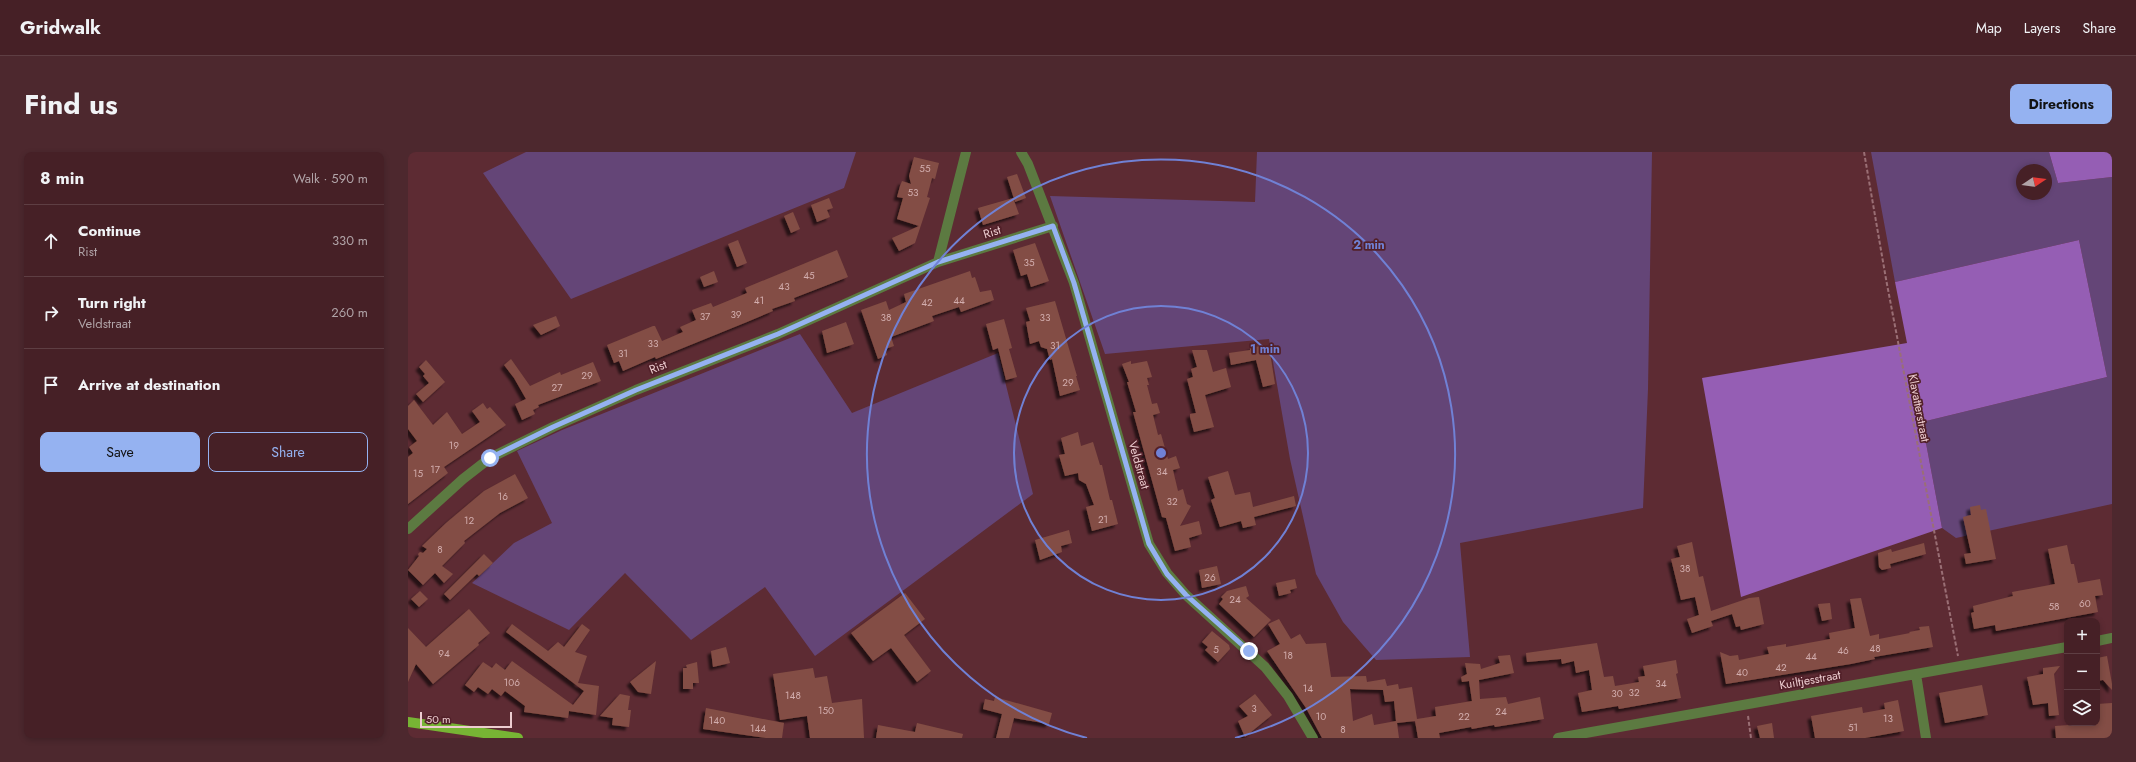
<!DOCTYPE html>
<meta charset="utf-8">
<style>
:root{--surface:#462026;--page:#4d282e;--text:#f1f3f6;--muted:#b0a3a7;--line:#5e3e43;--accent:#95b2f1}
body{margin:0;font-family:Jost,sans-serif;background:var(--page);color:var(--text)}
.controls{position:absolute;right:12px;bottom:12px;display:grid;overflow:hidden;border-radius:8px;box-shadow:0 2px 6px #0003}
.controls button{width:36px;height:36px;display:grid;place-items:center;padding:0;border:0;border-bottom:1px solid var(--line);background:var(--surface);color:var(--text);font:20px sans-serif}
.compass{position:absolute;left:1608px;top:12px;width:36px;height:36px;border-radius:50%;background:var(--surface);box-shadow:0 2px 6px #0003;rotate:77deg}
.scale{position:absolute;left:12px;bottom:10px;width:92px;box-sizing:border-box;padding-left:4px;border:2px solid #edcdd0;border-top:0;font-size:11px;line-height:14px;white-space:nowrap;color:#edcdd0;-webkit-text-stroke:3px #522029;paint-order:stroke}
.stop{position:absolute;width:12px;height:12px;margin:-9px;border:3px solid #95b2f1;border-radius:50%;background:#fff}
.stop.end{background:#95b2f1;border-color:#fff;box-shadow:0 1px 4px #0008}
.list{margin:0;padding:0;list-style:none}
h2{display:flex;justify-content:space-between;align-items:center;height:52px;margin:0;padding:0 16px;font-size:17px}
h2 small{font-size:13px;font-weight:400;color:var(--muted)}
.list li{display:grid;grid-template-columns:26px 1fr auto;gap:12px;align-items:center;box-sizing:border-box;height:72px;padding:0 16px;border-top:1px solid var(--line)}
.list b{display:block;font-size:15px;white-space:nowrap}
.list p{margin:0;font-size:13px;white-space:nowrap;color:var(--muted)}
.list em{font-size:13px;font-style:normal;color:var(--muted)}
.actions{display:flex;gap:8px;padding:12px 16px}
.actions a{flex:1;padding:9px 0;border:1px solid var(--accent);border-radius:8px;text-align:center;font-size:14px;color:var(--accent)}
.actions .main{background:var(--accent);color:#111}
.icon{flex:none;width:22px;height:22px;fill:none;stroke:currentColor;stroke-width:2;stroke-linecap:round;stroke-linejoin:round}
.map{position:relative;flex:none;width:1704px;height:586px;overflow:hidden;border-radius:8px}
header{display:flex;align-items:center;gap:24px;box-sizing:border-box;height:56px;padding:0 20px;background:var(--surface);border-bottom:1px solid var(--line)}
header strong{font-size:19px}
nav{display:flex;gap:22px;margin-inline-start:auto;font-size:14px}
.intro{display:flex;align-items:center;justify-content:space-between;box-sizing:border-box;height:96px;padding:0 24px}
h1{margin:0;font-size:28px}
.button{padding:10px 18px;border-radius:8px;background:var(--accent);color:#111;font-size:14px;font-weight:700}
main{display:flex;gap:24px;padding:0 24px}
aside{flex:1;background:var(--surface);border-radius:8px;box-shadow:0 2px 6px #0003}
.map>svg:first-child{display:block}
.green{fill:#644577;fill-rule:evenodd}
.forest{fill:#955eb4}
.building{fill:#834e44;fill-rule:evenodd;filter:url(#shadow)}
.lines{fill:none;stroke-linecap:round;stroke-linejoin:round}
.path{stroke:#9a6f75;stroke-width:2;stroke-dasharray:4 2;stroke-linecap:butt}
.minor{stroke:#5c7a41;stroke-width:10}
.major{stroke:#77b434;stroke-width:10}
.route{stroke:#95b2f1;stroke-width:5}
.ring{fill:none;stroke:#7081d5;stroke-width:2}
.labels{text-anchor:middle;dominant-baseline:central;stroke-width:3.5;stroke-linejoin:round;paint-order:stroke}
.number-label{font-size:10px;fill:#d2adad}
.street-label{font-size:12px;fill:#edcdd0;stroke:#522029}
.centre{fill:#7081d5;stroke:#522029;stroke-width:2}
.ring-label{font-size:12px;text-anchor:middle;font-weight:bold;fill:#7081d5;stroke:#522029;stroke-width:3.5;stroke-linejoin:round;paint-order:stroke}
</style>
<header>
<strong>Gridwalk</strong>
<nav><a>Map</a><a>Layers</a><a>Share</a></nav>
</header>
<div class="intro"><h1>Find us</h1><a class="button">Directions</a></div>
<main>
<aside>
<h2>8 min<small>Walk · 590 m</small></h2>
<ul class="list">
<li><svg class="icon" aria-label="ahead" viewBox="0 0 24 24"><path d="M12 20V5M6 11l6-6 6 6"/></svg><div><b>Continue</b><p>Rist</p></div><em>330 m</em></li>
<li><svg class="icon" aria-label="right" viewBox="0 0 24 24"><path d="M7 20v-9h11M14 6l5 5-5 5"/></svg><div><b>Turn right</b><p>Veldstraat</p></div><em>260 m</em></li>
<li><svg class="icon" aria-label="arrive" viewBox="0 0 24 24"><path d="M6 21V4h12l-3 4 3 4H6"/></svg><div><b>Arrive at destination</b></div></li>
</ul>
<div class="actions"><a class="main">Save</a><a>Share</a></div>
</aside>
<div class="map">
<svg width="1704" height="586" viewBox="0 0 1704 586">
<defs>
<filter id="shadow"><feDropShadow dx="-3.5" dy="3.5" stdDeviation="1" flood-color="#0009"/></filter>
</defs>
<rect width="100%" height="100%" fill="#5d2b33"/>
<!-- green -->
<path class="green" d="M118,0H448L436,36L163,147L75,21Z
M849,0H1244L1240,237L1235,356L1052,391L1062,505L968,508L935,470L908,422L882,307L861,187L697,202L642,44L847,50Z
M1463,0H1641L1650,31L1704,25V352L1548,386L1534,376L1514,270L1699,225L1671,88L1487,130ZM1614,18H1638V42H1614Z
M392,182L444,261L590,201L625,342L407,504L357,435L283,488L217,421L161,478L64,431L106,391L144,371L109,299L154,278Z"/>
<!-- forest -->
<path class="forest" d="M1641,0H1704V25L1650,31Z
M1671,88L1699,225L1514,270L1534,376L1333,445L1294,226L1499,191L1487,130Z"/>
<!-- building -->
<path class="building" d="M506,5L531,11L527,27L524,26L519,45L522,46L507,91L491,99L484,86L511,74L489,67L495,46L489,45L492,34L494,29L503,32L501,24Z
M609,22L618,46L607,50L599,25Z
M421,46L425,56L419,58L422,65L409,70L403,53Z
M605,46L611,62L575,73L570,56Z
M385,60L392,77L383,81L376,64Z
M330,88L339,111L329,115L320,92Z
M627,91L641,129L623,135L619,122L613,124L605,98Z
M429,98L440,125L386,146L387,149L364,157L365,159L339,170L248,207L247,205L215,219L211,209L206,211L199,193L245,174H247L254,189L275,180L272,175L288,168L284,158L303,151L305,155L339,141L337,136Z
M306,119L310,130L296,135L292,125Z
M562,119L564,126L567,125L572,140L583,138L586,148L553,160L551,155L524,164L526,169L483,185L486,194L477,197L479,203L470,207L453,158L478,149L481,158L498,150L496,142Z
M647,149L669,224H668L672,238L652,244L644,207L642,208L639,197L633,195L631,189L622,192L618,170L622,169L618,156Z
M148,164L152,174L133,183L125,173Z
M596,167L604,196L601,197L609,225L598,228L590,196L585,198L578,172Z
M438,170L446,192L419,201L414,179Z
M861,194L867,232L855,235L848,208L823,213L821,201L842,198V195Z
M784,198H799L805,220L818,216L823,235L797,243L806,275L786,280L782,265V262L788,261L779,227L785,225L783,217L789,215Z
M103,207L122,234L152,220L153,223L185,210L193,229L130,253L131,255L125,258L127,262L114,268L107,252L118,247L106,226L96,213Z
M18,208L37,230L15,250L8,242L21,231L15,224L17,222L11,215Z
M723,209V212L739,209L744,225L739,226L741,233H739L744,252L749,251L752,261L745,263L750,283L753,282L760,307L768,304L772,316L765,318L770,339L775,337L779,352L783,354L772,374L791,369L794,382L781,386L783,395L767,399L758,366L754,365L725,260H728L719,230H721L714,212Z
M6,248L25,273L39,260L54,282L72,270L64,259L75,251L79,257L82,255L98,273L36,315L40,321L0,352V305L5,301L1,295L9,289L0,277V254Z
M670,280L673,294L685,290L692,313H694L702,348H704L710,372L684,379L678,355L686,353L678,332L671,328L670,321L657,324L651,303L657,302L653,286Z
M820,319L827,343L842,340L845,355L886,344L888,354L846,365L848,373L835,376L833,369L812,375L803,348L807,346L800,325Z
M107,322L120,346L92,361L56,389L57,391L34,414L45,422L36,431L27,421L15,433L0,418L11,404L10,402L12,400L15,401L19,397L14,394L38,371L76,339Z
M1572,353L1573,358L1578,357L1588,407L1558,412L1556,402L1563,401L1555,365L1563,363L1562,355Z
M661,378L664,391L653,394L654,400L632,408L627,388Z
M1284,390L1291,425L1295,424L1303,459L1341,446L1351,445L1356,472L1333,478L1332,474L1328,475L1324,462L1303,469L1305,474L1284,481L1279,467L1291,463L1287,445L1273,448L1263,407L1272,405L1269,394Z
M1516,391L1518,402L1482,412L1483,416L1474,418L1471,415L1470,401L1483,397L1484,400Z
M1659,393L1663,412H1666L1670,431L1692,427L1695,443L1687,444L1690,460L1588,479L1587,473L1566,477L1563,461L1566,460L1565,454L1605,444L1604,440L1647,432L1640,397Z
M76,402L85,411L71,424L69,422L42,448L36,442Z
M809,414L813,432L794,436L791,418Z
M887,427L889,436L882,438L883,441L871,444L868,431Z
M838,434L841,444L838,446L863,468L846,485L811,452L815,447L813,445L819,439Z
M12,439L20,447L11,455L3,447Z
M497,441L517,467L496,483L523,519L509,530L483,496L465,509L443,481Z
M1453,446L1462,484L1471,482V487L1502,481L1501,480L1512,478L1511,475L1521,474L1525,495L1466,505L1467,507L1443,512L1318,532L1312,500L1322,504L1330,503L1331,508L1361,502L1359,495L1378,492V495L1422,487L1421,481L1447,476L1442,447Z
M1422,451L1424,467L1414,469L1410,452Z
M61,457L82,481L70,491L71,493L25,532L8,512L0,530V476L18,495Z
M871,467L883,487L892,482L898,492L918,491L923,525L958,524L959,530L977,527L979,534L990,532L991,537L1004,535L1009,567L1028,564L1027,555L1064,549L1061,529L1054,530L1053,525L1059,522L1057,511L1072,512L1073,517L1092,511L1090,504L1102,503L1106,521L1071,528L1072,547L1098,545L1100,552L1132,545L1136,567L1087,575L1086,573L1064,577L1063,575L1031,581L1032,586H1010L1007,569L989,571L991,586H914L898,556L859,499L872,492L860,472ZM942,537L975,538L977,550L986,549L988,569L966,573L964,562L945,569Z
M104,472L140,499L150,490L156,495L174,472L182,478L167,500L179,504L170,531L191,534L188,563L161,559L160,566L116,560L117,554L97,539L93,544L84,537L80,542L70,535L66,540L57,533L75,510L84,516L88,511L97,518L104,509L165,553L176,539L98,480Z
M804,479L821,493L822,497L810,510L797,498L800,495L794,490Z
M1189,491L1196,525L1205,524L1207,534L1231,530L1230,525L1237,524L1235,514L1268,508L1270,521L1268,522L1273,546L1211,557L1210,554L1174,560L1170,541L1184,538L1181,518L1168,521L1166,509L1154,512L1153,507L1119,510L1118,501Z
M318,495L322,511L305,515L303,499Z
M1699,504L1704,532V538L1695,528L1689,529V506Z
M248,509L243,542L230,540L222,530Z
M289,510L291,531H285V537H275V516H279L278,513Z
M1652,514L1646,522L1651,563L1641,564L1640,551L1625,553L1619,525L1635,522V516Z
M405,516L407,526L419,524L424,551L454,547L456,586H402L399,564L372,568L365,522Z
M1574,533L1580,563L1537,571L1531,541Z
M212,542L222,544L220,558H223L221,575L204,573L205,566L192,564Z
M847,542L864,563L837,585L830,569L840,564L831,554Z
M587,545L644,561L641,572L606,566L601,586H588L594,562L575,557L577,547L586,549Z
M1490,548L1496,579L1457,586H1407L1403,564L1454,555L1455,561L1477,557L1476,551Z
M1704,551V586H1648L1647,574L1689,571V552Z
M298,556L376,571L374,586H358L295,577Z
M509,571L555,582L554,586H468L470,573L507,580Z
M1364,571L1366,586H1352L1349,574Z"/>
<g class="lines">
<!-- path -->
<path class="path" d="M1456,0L1478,127L1550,504
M1340,564L1343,586"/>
<!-- minor -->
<path class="minor" d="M613,0L620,12L666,131L741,392L759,421L778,443L857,515L880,544L905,586
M530,110L558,0
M0,377L55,327L82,306L145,275L228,238L370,182L530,110L645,74
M1689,489L1704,486
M1508,522L1518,586
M1150,586L1659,495"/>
<!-- major -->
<path class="major" d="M0,570L110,586"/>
</g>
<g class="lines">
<!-- route -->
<path class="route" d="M82,306L145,275L228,238L370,182L530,110L645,74L666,131L741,392L759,422L778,443L841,499"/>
</g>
<!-- distance rings -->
<g class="ring">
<circle cx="753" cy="301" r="147"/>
<path d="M679 586A294 294 0 1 1 827 586"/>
</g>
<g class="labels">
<!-- number labels -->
<g class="number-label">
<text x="517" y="16">55</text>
<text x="505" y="40">53</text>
<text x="621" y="110">35</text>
<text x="401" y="123">45</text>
<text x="376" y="134">43</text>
<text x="351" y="148">41</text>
<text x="551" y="148">44</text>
<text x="519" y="150">42</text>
<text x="328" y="162">39</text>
<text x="297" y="164">37</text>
<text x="478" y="165">38</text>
<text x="637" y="165">33</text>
<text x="245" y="191">33</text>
<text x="647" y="193">31</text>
<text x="215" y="201">31</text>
<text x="179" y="223">29</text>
<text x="660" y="230">29</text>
<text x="149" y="235">27</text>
<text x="46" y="293">19</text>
<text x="27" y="317">17</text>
<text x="754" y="319">34</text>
<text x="10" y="321">15</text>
<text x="95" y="344">16</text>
<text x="764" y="349">32</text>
<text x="695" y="367">21</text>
<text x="61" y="368">12</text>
<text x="32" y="397">8</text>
<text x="1277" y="416">38</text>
<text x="802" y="425">26</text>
<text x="827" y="447">24</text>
<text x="1677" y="451">60</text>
<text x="1646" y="454">58</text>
<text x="1467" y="496">48</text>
<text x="808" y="497">5</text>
<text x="1435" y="498">46</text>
<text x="36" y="501">94</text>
<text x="880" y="503">18</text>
<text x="1403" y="504">44</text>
<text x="1373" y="515">42</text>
<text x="1334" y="520">40</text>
<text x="104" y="530">106</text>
<text x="1253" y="531">34</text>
<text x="900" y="536">14</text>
<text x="1226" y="540">32</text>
<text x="1209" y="541">30</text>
<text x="385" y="543">148</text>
<text x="846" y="556">3</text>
<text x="418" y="558">150</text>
<text x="1093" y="559">24</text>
<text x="913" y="564">10</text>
<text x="1056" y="564">22</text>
<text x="1480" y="566">13</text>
<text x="309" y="568">140</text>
<text x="1445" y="575">51</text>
<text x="350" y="576">144</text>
<text x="935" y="577">8</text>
</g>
<!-- street labels -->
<g class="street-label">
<text transform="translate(584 80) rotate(-17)">Rist</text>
<text transform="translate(250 215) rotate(-22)">Rist</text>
<text transform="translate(1511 256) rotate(79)">Klavatterstraat</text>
<text transform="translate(731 313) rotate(74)">Veldstraat</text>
<text transform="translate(1402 528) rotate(-10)">Kuiltjesstraat</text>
</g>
</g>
<circle cx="753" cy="301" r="6" class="centre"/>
<g class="ring-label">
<text x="961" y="97">2 min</text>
<text x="857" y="201">1 min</text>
</g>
</svg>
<div class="controls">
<button>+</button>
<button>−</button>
<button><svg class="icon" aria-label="layers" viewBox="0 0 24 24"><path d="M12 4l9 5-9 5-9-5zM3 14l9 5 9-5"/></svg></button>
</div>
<svg class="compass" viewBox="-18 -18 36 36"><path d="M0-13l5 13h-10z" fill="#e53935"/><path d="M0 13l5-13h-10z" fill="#b0a3a7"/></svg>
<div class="scale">50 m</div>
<div class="stop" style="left:82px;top:306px"></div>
<div class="stop end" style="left:841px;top:499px"></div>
</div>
</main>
